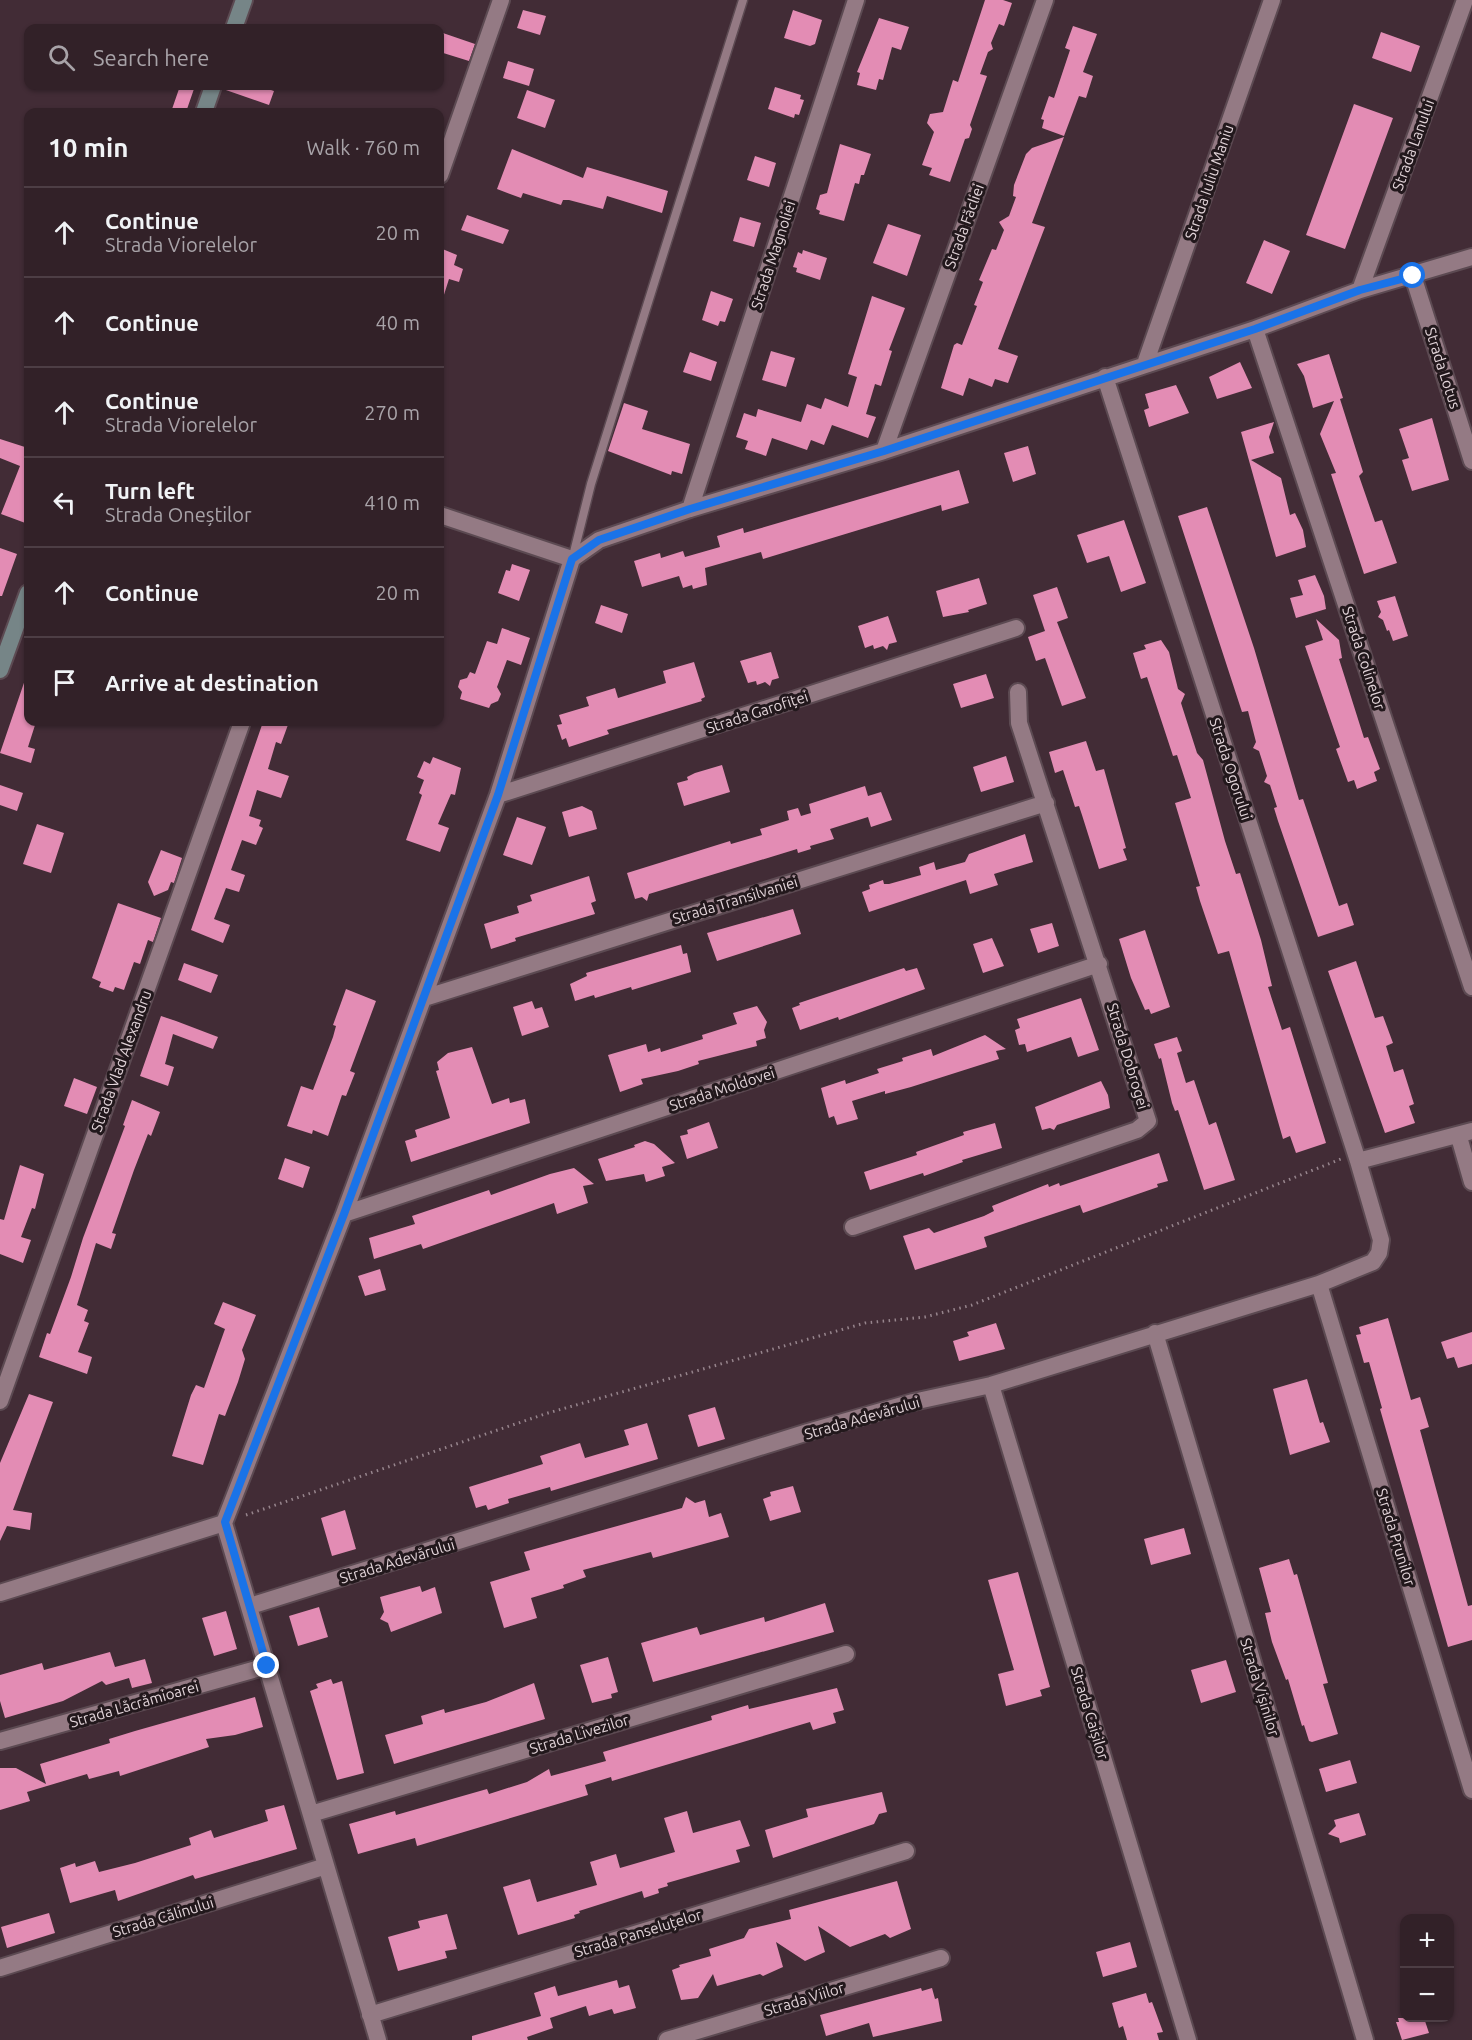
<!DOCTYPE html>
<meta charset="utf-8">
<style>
:root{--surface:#322128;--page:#3d2e34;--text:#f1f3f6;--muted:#a8a3a8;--line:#4d3e45}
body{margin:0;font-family:Ubuntu,sans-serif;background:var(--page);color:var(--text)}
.controls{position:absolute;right:18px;bottom:18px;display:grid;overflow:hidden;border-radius:12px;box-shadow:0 2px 4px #0004}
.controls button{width:54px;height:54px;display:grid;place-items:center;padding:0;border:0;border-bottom:2px solid var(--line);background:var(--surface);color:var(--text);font:30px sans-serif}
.stop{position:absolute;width:18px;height:18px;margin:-14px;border:4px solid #1a73e8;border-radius:50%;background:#fff}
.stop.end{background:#1a73e8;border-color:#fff;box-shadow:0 2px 6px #0008}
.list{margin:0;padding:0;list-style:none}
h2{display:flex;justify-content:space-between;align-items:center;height:78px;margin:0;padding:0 24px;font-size:26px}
h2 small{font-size:20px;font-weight:400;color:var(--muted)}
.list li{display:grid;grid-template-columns:39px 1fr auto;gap:18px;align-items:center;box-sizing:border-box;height:90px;padding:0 24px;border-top:2px solid var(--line)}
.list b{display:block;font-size:22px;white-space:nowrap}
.list p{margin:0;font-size:20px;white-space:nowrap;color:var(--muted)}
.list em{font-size:20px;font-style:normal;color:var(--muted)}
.icon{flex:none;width:33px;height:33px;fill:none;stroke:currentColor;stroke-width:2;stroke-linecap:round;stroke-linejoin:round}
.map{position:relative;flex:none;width:1472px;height:2040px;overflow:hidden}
.search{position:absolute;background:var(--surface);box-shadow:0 2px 4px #0004;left:24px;top:24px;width:420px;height:66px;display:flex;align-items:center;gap:15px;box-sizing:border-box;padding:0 21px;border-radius:12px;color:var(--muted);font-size:22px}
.panel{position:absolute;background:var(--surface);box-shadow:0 2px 4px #0004;left:24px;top:108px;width:420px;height:618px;border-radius:12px}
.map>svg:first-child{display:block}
.building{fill:#e38cb4}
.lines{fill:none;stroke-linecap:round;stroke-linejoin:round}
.service-casing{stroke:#5c4a52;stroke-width:11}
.minor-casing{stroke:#5c4a52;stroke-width:20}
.secondary-casing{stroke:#5c4a52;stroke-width:20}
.path{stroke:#97858d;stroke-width:3;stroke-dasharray:1.5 4.5;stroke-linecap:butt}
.service{stroke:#947a84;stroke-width:8}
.minor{stroke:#947a84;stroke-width:16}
.secondary{stroke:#768587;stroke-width:16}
.route{stroke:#1a73e8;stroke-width:8}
.labels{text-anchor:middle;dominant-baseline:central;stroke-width:6;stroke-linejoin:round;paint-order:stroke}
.street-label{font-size:15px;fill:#e3d5da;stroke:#22181c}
</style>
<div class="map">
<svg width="1472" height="2040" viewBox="0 0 1472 2040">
<rect width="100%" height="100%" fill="#422c36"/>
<!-- building -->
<path class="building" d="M985,0H1003L1012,3L1004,26L999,24L991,43L993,49L988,52L980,74L987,76L970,125L972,129L969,138L965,139L950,182L929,175L932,168L922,165L934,132L927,123L930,114L943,112L953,80L958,82Z
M523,10L546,16L540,35L517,28Z
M793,10L822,20L815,44L810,46L784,38Z
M879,18L909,27L901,50L892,47L883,80L879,79L876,90L857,85L860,73L857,72Z
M1073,26L1097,34L1083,72L1093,76L1086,98L1079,96L1064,136L1042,128L1044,120L1041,119L1049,96L1054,98L1070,50L1065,48Z
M440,32L475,44L469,61L440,52Z
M1381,32L1420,46L1411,72L1372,58Z
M508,61L534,69L529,86L503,78Z
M180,86H195L186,112H171Z
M223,86H259L274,91L269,105L223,89Z
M775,87L801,95L800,99L804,100L799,115L795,114L794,118L768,109Z
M527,90L555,100L545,128L517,118Z
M1354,104L1393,118L1345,249L1306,235Z
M1064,137L1032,223L1045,227L998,349L1018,356L1008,383L995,379L992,387L969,378L963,396L941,388L954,345L957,343L962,345L977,306L974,305L983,282L979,280L992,249L996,250L1004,230L999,222L1009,216L1016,197L1013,196L1014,185L1026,154L1032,148Z
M840,144L871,154L864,175H861L859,184L855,183L844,221L819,214L820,211L816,209L820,195L827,193Z
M512,149L583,178L587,167L668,191L662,213L607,196L603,209L569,200H563L561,205L523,193L521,198L497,189Z
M755,156L776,163L769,187L747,180Z
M467,215L509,230L503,244L461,230Z
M740,217L761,223L754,247L733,241Z
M888,224L921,235L907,276L873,263Z
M1264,240L1290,251L1272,294L1246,283Z
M440,248L457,255L454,265L463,269L459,282L449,279L442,301L440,300Z
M803,250L827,258L820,280L796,272L797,268L793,267L798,252L802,254Z
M711,291L733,299L725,322L720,321L718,326L702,320Z
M872,296L905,308L889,350L892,351L881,386L875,384L866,414L876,417L868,438L832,425L824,445L811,440L807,450L772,438L766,456L745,449L748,441L736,437L744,413L756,417L758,409L801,422L807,404L821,409L825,398L848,407L857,377L848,374Z
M771,351L795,358L786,387L762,380Z
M690,352L717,362L711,381L683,372Z
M1329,354L1343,398L1340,399L1363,472L1359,476L1375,522L1382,520L1397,563L1364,574L1331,474L1336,473L1320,434L1334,401L1313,408L1304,376L1297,364Z
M1240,362L1252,388L1217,399L1209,377Z
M1176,385L1189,413L1149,427L1144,410L1149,408L1145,394Z
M624,403L648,411L642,429L690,444L682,474L672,471L671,475L608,451Z
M1432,418L1449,480L1412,491L1402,460L1409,458L1399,429Z
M1274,422L1269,437L1274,453L1251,460L1281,478L1290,515L1295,513L1303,530L1306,547L1276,557L1241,432Z
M0,439L28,448V524L1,514L20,466L0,458Z
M1028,446L1036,474L1013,482L1004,453Z
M959,470L969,503L942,511L941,505L763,559L761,552L705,568L707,585L693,589L692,585L683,588L679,576L642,587L634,561L660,553L661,558L683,551L685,557L720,547L717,536L743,528L744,533Z
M1207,507L1254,648L1299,800L1303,799L1339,906L1347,903L1354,925L1318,937L1278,821L1274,808L1277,807L1270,785L1264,782L1267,776L1259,751L1253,748L1256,742L1248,711L1242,712L1178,516Z
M1124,520L1146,583L1121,592L1109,556L1087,563L1077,535Z
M0,548L17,554L2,596H0Z
M512,564L530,570L519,601L498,593L506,570L510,571Z
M1315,575L1324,596L1326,609L1296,618L1290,598L1303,595L1298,580Z
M979,578L987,604L968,610L969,612L943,617L936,591Z
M1057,587L1068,618L1057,622L1086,698L1062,706L1045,658L1036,661L1028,637L1045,631L1033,595Z
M1395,596L1408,636L1393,641L1389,630L1387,631L1383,620L1378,617L1381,612L1377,601Z
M601,605L628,614L622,633L595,623Z
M888,616L897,642L889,644L887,650L883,646L874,649L873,645L865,648L858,626Z
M1316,619L1339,640L1342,658L1339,659L1364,738L1368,737L1380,769L1374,772L1377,781L1357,789L1354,780L1348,782L1336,749L1340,747L1305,646L1323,640Z
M502,628L530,638L521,665L507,660L497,687L501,694L498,701L491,704L489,708L460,699L462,692L458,687L460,680L467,678L470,672L475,674L487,641L497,644Z
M1161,640L1169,652L1178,689L1185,694L1181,703L1197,753L1203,760L1225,841L1236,874L1240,873L1261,940L1272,986L1268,987L1282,1030L1290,1027L1326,1143L1296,1153L1290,1136L1283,1139L1229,951L1218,954L1200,901L1196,887L1200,886L1175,803L1191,798L1177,755L1173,756L1147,677L1141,679L1133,653L1146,649L1144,645Z
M771,652L779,678L772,680L770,686L765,682L757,685L756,681L748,683L740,661Z
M694,662L705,697L701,699L702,701L607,730L609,734L569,747L566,738L562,740L557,725L562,724L559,715L589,706L586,697L615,688L618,698L666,683L663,671Z
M27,674L28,722H36L28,747L35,749L31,763L0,753Z
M986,674L994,698L961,708L953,684Z
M263,722H289L281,744L276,742L268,769L289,776L281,798L257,790L249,816L261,820L259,826L263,828L256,845L242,840L231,870L245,875L239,892L226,888L214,919L230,925L223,943L191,930Z
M1086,741L1096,771L1104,769L1126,848L1123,849L1127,860L1099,869L1082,815L1079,806L1075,807L1063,770L1055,773L1049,752Z
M1006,756L1014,782L981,792L973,767Z
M433,757L461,768L455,795L451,794L438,824L449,828L440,852L406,840L422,795L419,793L424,780L417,777L424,761L430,764Z
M722,765L730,792L684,806L677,783L688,780L687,777L695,773Z
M0,785L23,793L17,811L0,805Z
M865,786L868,796L881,792L892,820L871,827L868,817L830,829L834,839L810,846L811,849L798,853L797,849L649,894L647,901L642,897L635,899L627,873L730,841L731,844L762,835L760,829L789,820L787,811L798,808L801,816L811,813L809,804Z
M582,806L592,811L597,829L569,837L562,812Z
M517,817L546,827L532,865L503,855Z
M37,824L64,833L51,873L23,864Z
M1025,834L1033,862L994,874L998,885L970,894L966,880L869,912L862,892L870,889L869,885L883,880L884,884H889L921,875L919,867L934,862L936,870L965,862L969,854Z
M161,850L182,858L174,883L171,882L168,890L154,896L148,882Z
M589,876L596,901L591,903L595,914L515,938L516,941L491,949L484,924L519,913L517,906L532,901L530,895Z
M118,903L161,918L153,942L148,940L140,964L134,962L124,990L115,987L113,992L99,987L101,982L92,978Z
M793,909L801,934L717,961L707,933Z
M1052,923L1059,946L1038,953L1030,929Z
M1145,930L1170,1007L1151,1014L1149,1009L1145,1010L1131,978L1119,939Z
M992,938L1004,966L983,973L973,944Z
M681,945L683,954L687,953L691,972L632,990L631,987L595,998L594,995L575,1001L570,984L587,976L586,973Z
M1356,961L1375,1018L1383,1016L1393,1043L1386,1046L1394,1072L1403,1069L1414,1104L1409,1106L1415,1123L1385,1133L1328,971Z
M184,963L218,975L211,993L178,980Z
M904,968L906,971L917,968L925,989L839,1020L838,1017L800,1030L792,1008L800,1005L799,1003Z
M346,989L376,1001L350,1071L355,1073L346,1096L342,1095L328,1136L313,1130L312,1134L287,1126L301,1086L313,1090L333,1037L336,1026L333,1025Z
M1081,998L1099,1050L1078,1057L1071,1037L1027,1052L1025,1044L1019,1045L1015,1030L1020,1028L1017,1019Z
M532,1001L535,1009L542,1007L549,1027L522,1036L513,1007Z
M757,1006L767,1022L764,1030L766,1038L756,1041L757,1046L698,1061L699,1064L678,1071L641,1079L643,1084L620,1092L608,1055L646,1044L648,1052L660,1048L661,1052L703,1039L702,1035L737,1024L733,1013Z
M161,1016L176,1021L175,1024L176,1021L218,1037L213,1049L173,1034L165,1064L174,1067L168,1086L140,1076Z
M985,1035L1006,1049L996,1051L999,1059L911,1087L885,1094V1091L852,1101L858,1119L837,1125L834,1116L829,1118L821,1088L845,1080L846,1084L879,1073L877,1069L903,1061L902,1058L931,1049L933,1056Z
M1177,1037L1182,1051L1177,1053L1186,1083L1194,1080L1209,1125L1216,1122L1235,1180L1204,1190L1178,1110L1175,1111L1172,1103L1161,1058L1159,1059L1154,1044Z
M472,1047L492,1104L509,1098L510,1103L525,1099L530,1123L411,1162L405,1141L417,1137L415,1130L450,1118L436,1071L439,1070L437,1062L448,1053Z
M74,1078L97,1087L87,1114L64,1106Z
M1101,1081L1108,1095L1110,1108L1057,1125L1054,1130L1050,1128L1042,1130L1035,1107Z
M132,1100L160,1112L151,1136L148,1134L134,1170L112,1233L116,1234L111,1249L96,1243L77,1305L88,1310L84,1321L89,1323L78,1352L92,1357L87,1374L39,1357L47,1333L50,1334L71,1277L83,1238L125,1126L123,1125Z
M709,1122L718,1148L687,1159L680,1136L688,1134L687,1130Z
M995,1123L1002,1148L962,1160L963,1162L924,1176L923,1173L870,1190L864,1172L917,1155L916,1152L964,1135L963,1132Z
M645,1141L654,1144L675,1163L662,1167L665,1176L646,1182L644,1174L606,1181L598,1159L635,1147L634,1145Z
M1159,1153L1168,1181L1157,1184L1158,1187L1083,1213L1080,1205L984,1237L987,1247L915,1270L903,1236L929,1228L934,1233L984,1216L994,1211L992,1206L1048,1184L1049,1187L1059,1183L1060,1186Z
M285,1158L310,1167L303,1188L278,1179Z
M20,1165L44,1174L35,1209L32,1208L21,1237L31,1240L23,1263L0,1254V1219L4,1220Z
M574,1168L594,1184L583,1186L588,1203L557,1214L554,1203L423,1249L421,1244L374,1259L369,1238L415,1224L412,1216L489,1190L491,1195L550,1174Z
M380,1269L386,1290L365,1296L358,1276Z
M223,1302L256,1315L242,1350L245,1359L238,1382L225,1416L219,1414L203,1465L172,1456L191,1395L196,1385L204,1388L225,1329L214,1324Z
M1388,1318L1411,1400L1420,1397L1429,1427L1420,1430L1468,1606L1472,1605V1640L1448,1647L1380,1409L1382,1408L1369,1362L1364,1363L1356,1335L1361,1334L1359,1327Z
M996,1323L1005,1349L959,1361L953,1341L969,1336L967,1332Z
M1472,1332V1364L1458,1368L1454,1357L1447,1359L1441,1342Z
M1307,1379L1320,1423L1323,1422L1330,1442L1290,1455L1273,1389Z
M29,1394L53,1402L13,1510L32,1513L30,1530L7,1526L0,1541V1463Z
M715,1407L725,1439L698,1447L688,1415Z
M647,1423L658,1459L551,1491L550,1487L508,1499L509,1503L488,1510L486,1505L476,1508L469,1487L543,1464L540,1456L580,1443L585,1458L629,1445L624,1430Z
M793,1486L801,1512L770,1521L763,1499L771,1496L770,1492Z
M686,1497L695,1503L705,1500L709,1517L721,1513L729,1537L653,1558L651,1552L583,1570L586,1577L563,1585L564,1588L531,1598L537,1618L504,1628L490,1582L530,1570L524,1552L682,1508Z
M345,1510L356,1549L332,1556L321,1518Z
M1184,1528L1191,1554L1151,1565L1144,1539Z
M1289,1559L1294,1575L1297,1574L1328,1683L1323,1684L1338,1734L1312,1742L1309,1741L1304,1725L1302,1726L1288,1679L1286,1680L1272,1642L1265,1613L1271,1612L1259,1568Z
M1018,1572L1050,1687L1040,1690L1042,1696L1006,1706L998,1674L1014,1670L988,1580Z
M420,1586L422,1592L435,1587L442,1613L391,1632L388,1623L380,1619L384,1612L380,1597Z
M825,1603L834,1632L653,1682L641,1643L697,1627L700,1635L764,1617L765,1622Z
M319,1607L328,1637L298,1646L289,1616Z
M226,1611L237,1649L214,1656L202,1618Z
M110,1652L115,1667L145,1659L152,1683L132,1688L129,1678L106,1685L102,1681L63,1701L5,1718L0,1701V1675L42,1663L44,1670Z
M608,1657L618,1692L611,1694L612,1698L592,1703L580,1665Z
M1226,1660L1236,1692L1201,1703L1191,1670Z
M331,1679L333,1684L342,1681L364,1773L337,1780L310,1691L318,1688L316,1684Z
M534,1683L545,1719L394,1764L385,1735L423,1724L421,1716L444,1709L445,1713L486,1702Z
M837,1688L844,1710L833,1713L836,1723L813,1730L810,1722L612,1781L611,1777L585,1785L588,1795L417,1846L415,1838L358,1854L349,1824L395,1811L396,1815L487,1789L489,1794L527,1782L549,1769L551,1776L606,1761L603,1752L712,1720L711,1716L748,1705L749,1709Z
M255,1697L263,1727L235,1735L206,1739L209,1747L120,1776L119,1771L89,1779L87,1774L27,1792L30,1801L0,1810V1768H16L46,1784L40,1764L110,1743L109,1739L135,1731Z
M1350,1760L1357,1783L1326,1792L1319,1769Z
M882,1792L887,1812L879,1814L874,1824L773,1858L765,1830L808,1817L806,1809Z
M284,1805L297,1849L195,1879L193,1875L118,1901L115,1890L70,1903L60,1868L75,1863L76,1867L95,1861L99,1872L135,1863L191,1845L189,1838L211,1830L214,1838L268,1821L265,1810Z
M687,1811L693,1833L740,1820L750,1846L736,1850L740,1862L667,1883L668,1886L658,1889L659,1893L644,1898L642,1891L579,1911L580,1913L574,1915L575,1918L518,1935L503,1887L530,1879L537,1902L597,1885L590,1862L616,1854L620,1868L675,1852L664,1818Z
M1359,1813L1366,1835L1340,1843L1339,1838L1328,1834L1336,1826L1334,1820Z
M897,1881L911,1929L890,1938L885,1934L850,1947L818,1926L825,1952L805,1961L776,1942L783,1967L763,1976L760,1974L717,1986L713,1974L698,1998L681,2000L672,1970L680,1967L679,1965L711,1956L709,1949L744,1938L749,1929L791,1919L789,1910Z
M49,1913L55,1933L7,1948L1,1927Z
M447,1914L457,1949L445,1951L447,1958L398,1971L388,1937L420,1928L418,1921Z
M1130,1942L1137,1967L1103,1977L1096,1952Z
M617,1980L619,1988L629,1985L636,2008L614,2014L612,2009L589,2016L586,2006L550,2018L553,2028L527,2037L528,2040H472V2036L541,2016L534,1993L555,1986L558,1996Z
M921,1988L922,1991L932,1988L935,1999L938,1998L942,2021L873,2037L869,2023L826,2036L820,2015Z
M1146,1993L1149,2003L1152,2002L1163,2032L1157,2033L1159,2040H1127L1123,2026L1119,2028L1112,2003Z
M1398,2018H1424L1429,2033L1402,2040L1396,2022H1399Z"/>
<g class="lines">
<!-- service casing -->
<g class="service-casing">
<path id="service" d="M573,556L591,484L743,0"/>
</g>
<!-- minor casing -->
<g class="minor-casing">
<path id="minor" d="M440,175L501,0
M1413,276L1472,461
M1360,290L1465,0
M1255,329L1472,987
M1145,364L1272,0
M884,451L1045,0
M690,509L856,0
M440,515L572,559L599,540L690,509L884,451L1255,329L1360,290L1472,257
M498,795L1016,628
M424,998L1046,803
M1459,1137L1472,1182
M1358,1161L1472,1131
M344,1214L1099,964
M853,1227L1137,1130L1148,1121L1019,723L1018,692
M1319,1284L1472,1790
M1155,1333L1365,2040
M991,1385L1188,2040
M0,1401L242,722
M0,1593L224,1523
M250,1606L808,1432L913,1402L991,1385L1319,1284L1373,1262L1379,1253L1381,1240L1358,1161L1105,377
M0,1741L267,1666
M311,1814L846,1654
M0,1968L326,1866
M370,2015L906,1851
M378,2040L224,1523L344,1214L498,795L572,559
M667,2040L941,1958"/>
</g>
<!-- secondary casing -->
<g class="secondary-casing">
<path id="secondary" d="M234,28L244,0
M204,112L213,86
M0,670L28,593"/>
</g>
<!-- path -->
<path class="path" d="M246,1515L548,1413L865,1323L925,1317L972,1305L1341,1159"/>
<!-- service -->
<use href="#service" class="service"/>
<!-- minor -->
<use href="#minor" class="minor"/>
<!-- secondary -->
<use href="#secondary" class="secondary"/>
</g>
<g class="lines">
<!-- route -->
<path class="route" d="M267,1666L225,1522L344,1214L498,795L572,559L599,540L690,509L884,451L1255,329L1360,290L1413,276"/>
</g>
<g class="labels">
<!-- street labels -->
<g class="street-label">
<text transform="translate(1413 145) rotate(-70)">Strada Lanului</text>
<text transform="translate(1209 182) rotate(-71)">Strada Iuliu Maniu</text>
<text transform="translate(964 226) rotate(-70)">Strada Făcliei</text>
<text transform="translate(773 255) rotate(-72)">Strada Magnoliei</text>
<text transform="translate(1443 368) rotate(72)">Strada Lotus</text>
<text transform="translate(1364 658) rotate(72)">Strada Colinelor</text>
<text transform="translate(757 712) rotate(-18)">Strada Garofiței</text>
<text transform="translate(1231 769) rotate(72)">Strada Ogorului</text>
<text transform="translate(735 900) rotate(-17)">Strada Transilvaniei</text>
<text transform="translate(1128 1056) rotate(73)">Strada Dobrogei</text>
<text transform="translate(121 1061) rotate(-70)">Strada Vlad Alexandru</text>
<text transform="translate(722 1089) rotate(-18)">Strada Moldovei</text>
<text transform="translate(862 1418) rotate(-16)">Strada Adevărului</text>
<text transform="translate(1396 1537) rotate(73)">Strada Prunilor</text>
<text transform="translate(397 1561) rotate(-17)">Strada Adevărului</text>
<text transform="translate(1260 1687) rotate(73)">Strada Vișinilor</text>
<text transform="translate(134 1704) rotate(-16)">Strada Lăcrămioarei</text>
<text transform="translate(1090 1713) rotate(73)">Strada Caișilor</text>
<text transform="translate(579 1734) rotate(-17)">Strada Livezilor</text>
<text transform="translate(163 1917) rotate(-17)">Strada Călinului</text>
<text transform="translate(638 1933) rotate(-17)">Strada Panseluțelor</text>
<text transform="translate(804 1999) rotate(-17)">Strada Viilor</text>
</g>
</g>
</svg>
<div class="controls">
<button>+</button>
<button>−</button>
</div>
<div class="stop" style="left:1413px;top:276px"></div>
<div class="stop end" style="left:267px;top:1666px"></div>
<div class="search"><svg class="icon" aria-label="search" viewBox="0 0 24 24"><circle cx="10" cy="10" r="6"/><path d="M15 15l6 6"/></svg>Search here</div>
<section class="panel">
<h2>10 min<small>Walk · 760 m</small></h2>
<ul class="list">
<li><svg class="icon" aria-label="ahead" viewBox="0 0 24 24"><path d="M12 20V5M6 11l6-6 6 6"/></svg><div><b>Continue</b><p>Strada Viorelelor</p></div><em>20 m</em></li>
<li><svg class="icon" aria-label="ahead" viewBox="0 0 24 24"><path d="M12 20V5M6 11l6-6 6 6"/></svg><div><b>Continue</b></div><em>40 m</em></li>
<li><svg class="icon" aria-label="ahead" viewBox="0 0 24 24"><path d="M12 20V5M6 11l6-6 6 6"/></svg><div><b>Continue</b><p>Strada Viorelelor</p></div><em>270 m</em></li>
<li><svg class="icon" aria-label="left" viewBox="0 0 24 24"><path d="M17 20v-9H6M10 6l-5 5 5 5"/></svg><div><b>Turn left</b><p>Strada Oneștilor</p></div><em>410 m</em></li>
<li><svg class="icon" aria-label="ahead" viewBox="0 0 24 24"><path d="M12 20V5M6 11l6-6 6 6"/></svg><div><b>Continue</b></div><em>20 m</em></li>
<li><svg class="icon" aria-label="arrive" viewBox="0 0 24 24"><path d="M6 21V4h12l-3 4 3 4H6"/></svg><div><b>Arrive at destination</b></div></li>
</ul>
</section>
</div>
